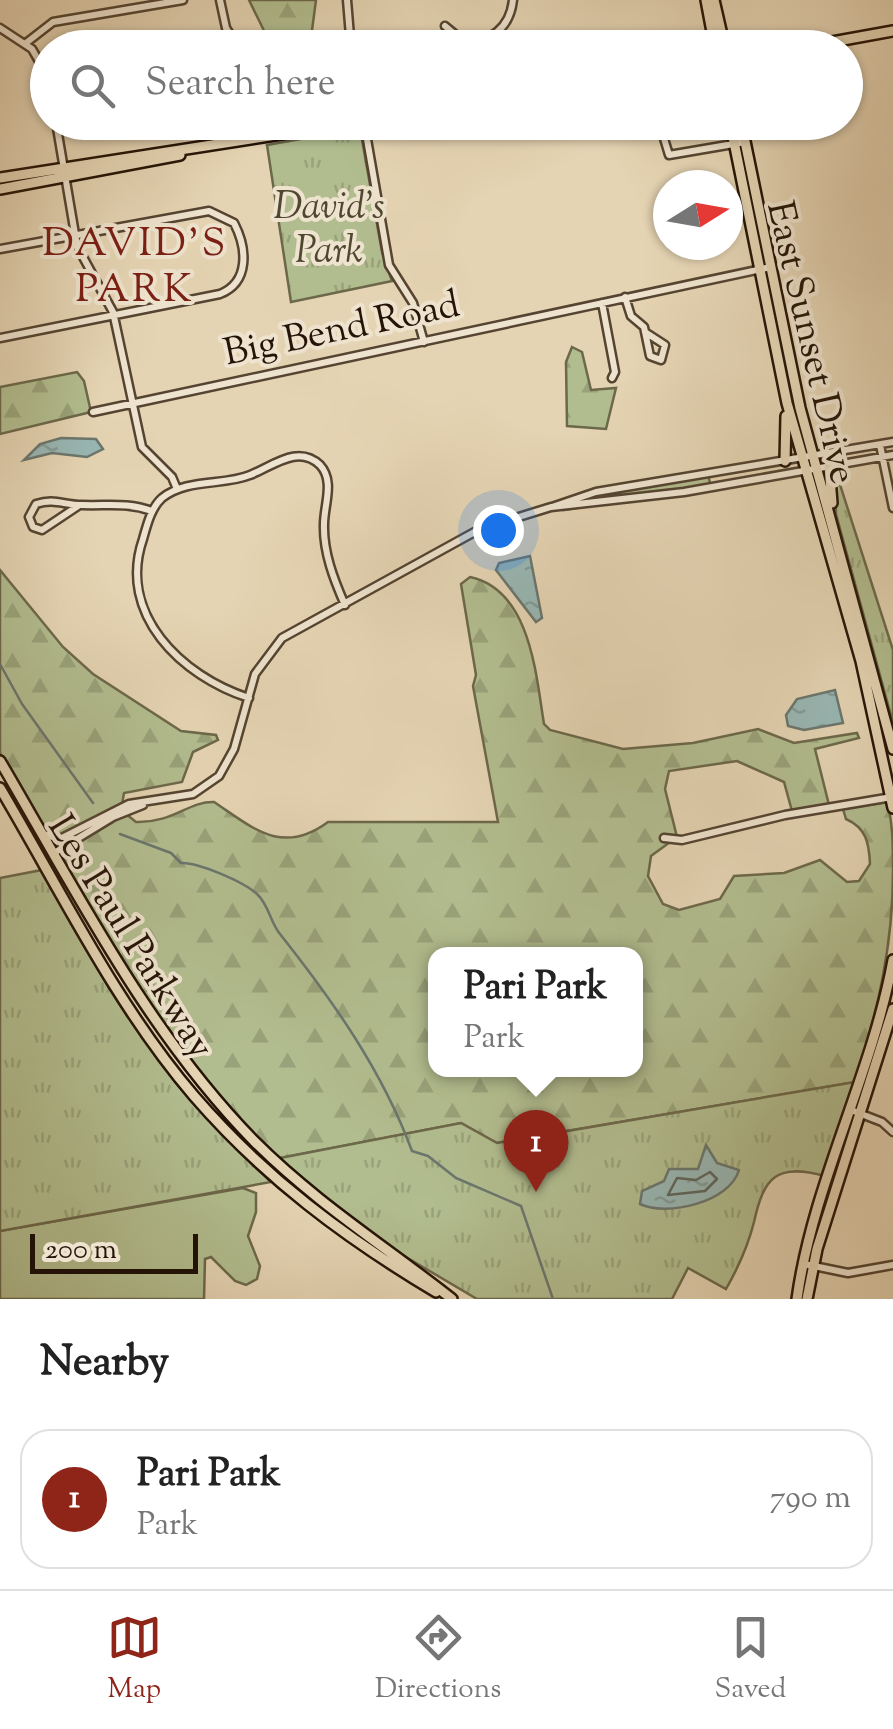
<!DOCTYPE html>
<style>
:root{--surface:#fff;--page:#f2f2f2;--text:#222;--muted:#767676;--line:#e0e0e0;--accent:#8f2418}
body{margin:0;font-family:"Sorts Mill Goudy",serif;background:var(--page);color:var(--text)}
.compass{position:absolute;left:653px;top:170px;width:90px;height:90px;border-radius:50%;background:var(--surface);box-shadow:0 2px 8px #0004;rotate:79deg}
.scale{position:absolute;left:30px;bottom:25px;width:168px;box-sizing:border-box;padding-left:10px;border:5px solid #251406;border-top:0;font-size:28px;line-height:35px;white-space:nowrap;color:#251406;-webkit-text-stroke:8px #eee3ce;paint-order:stroke}
.you{position:absolute;left:498px;top:530px;width:35px;height:35px;margin:-25px;border:8px solid #fff;border-radius:50%;background:#1a73e8;box-shadow:0 0 0 15px #1a73e833}
.badge{display:grid;place-items:center;width:65px;height:65px;border-radius:50%;background:var(--accent);color:#fff;font-size:32px;font-weight:700}
.pin{position:absolute;translate:-50% -82px;filter:drop-shadow(0 2px 5px #0008)}
.pin::after{content:'';position:absolute;top:52px;width:35px;height:30px;background:inherit;clip-path:polygon(0 0,100% 0,50% 100%)}
.popup{position:absolute;left:428px;top:947px;width:215px;height:130px;box-sizing:border-box;display:grid;place-content:center;border-radius:20px;background:var(--surface);filter:drop-shadow(0 2px 8px #0005);font-size:32px;white-space:nowrap;color:var(--muted)}
.popup b{font-size:38px;color:var(--text)}
.popup::after{content:'';position:absolute;left:50%;top:100%;margin-left:-20px;border:20px solid transparent;border-top-color:var(--surface)}
.list{margin:0;padding:0;list-style:none}
h2{display:flex;justify-content:space-between;align-items:center;height:130px;margin:0;padding:0 40px;font-size:42px}
h2 small{font-size:32px;font-weight:400;color:var(--muted)}
.list li{display:grid;grid-template-columns:65px 1fr auto;gap:30px;align-items:center;box-sizing:border-box;height:140px;margin:0 20px 20px;padding:0 20px;border:2px solid var(--line);border-radius:30px}
.list b{display:block;font-size:38px;white-space:nowrap}
.list p{margin:0;font-size:32px;white-space:nowrap;color:var(--muted)}
.list em{font-size:32px;font-style:normal;color:var(--muted)}
.icon{flex:none;width:55px;height:55px;fill:none;stroke:currentColor;stroke-width:2;stroke-linecap:round;stroke-linejoin:round}
.map{position:relative;flex:none;width:893px;height:1299px;overflow:hidden}
.search{position:absolute;background:var(--surface);box-shadow:0 2px 8px #0004;left:30px;right:30px;top:30px;height:110px;display:flex;align-items:center;gap:25px;box-sizing:border-box;padding:0 35px;border-radius:55px;color:var(--muted);font-size:38px}
.sheet{height:290px;background:var(--surface)}
nav{display:flex;justify-content:space-around;align-items:center;box-sizing:border-box;height:140px;border-top:2px solid var(--line);background:var(--surface);font-size:28px;color:var(--muted)}
nav a{display:grid;justify-items:center;gap:5px}
nav .on{color:var(--accent)}
.map>svg:first-child{display:block}
.grass{fill:#b2bd8f;stroke:#6c684a;stroke-width:2.5}
.forest{fill:url(#forest-firs);stroke:#6c684a;stroke-width:2.5;fill-rule:evenodd}
.park{fill:url(#park-tufts);stroke:#6c684a;stroke-width:2.5}
.water{fill:url(#water-ripples);stroke:#6a766e;stroke-width:2.5}
.lines{fill:none;stroke-linecap:round;stroke-linejoin:round}
.shore{stroke:#5e665d;stroke-width:2.5}
.stream{stroke:#6a766e;stroke-width:2.5}
.minor-casing{stroke:#554431;stroke-width:11}
.major-casing{stroke:#251406;stroke-width:14}
.minor{stroke:#eee3ce;stroke-width:6}
.major{stroke:#e5d4b3;stroke-width:9}
.labels{text-anchor:middle;dominant-baseline:central;stroke-width:8;stroke-linejoin:round;paint-order:stroke}
.park-label{font-size:38px;font-style:italic;fill:#4f472f;stroke:#eee3ce}
.street-label{font-size:38px;fill:#251406;stroke:#eee3ce}
.neighbourhood-label{font-size:40px;letter-spacing:2.5px;fill:#7a1f14;stroke:#eee3ce}
</style>
<div class="map">
<svg width="893" height="1299" viewBox="0 0 893 1299">
<defs>
<pattern id="forest-firs" width="22" height="20" patternUnits="userSpaceOnUse" patternTransform="scale(2.5)"><rect width="22" height="20" fill="#b2bd8f"/><path d="M5 1l3.5 6h-7zM16 11l3.5 6h-7z" fill="#99a27a"/></pattern>
<pattern id="park-tufts" width="24" height="20" patternUnits="userSpaceOnUse" patternTransform="scale(2.5)"><rect width="24" height="20" fill="#b2bd8f"/><path d="M3 7l-1-3M5 7V3M7 7l1-3M15 17l-1-3M17 17v-4M19 17l1-3" fill="none" stroke="#99a27a"/></pattern>
<pattern id="water-ripples" width="26" height="14" patternUnits="userSpaceOnUse" patternTransform="scale(2.5)"><rect width="26" height="14" fill="#98b7b4"/><path d="M2 4q2-2 4 0t4 0M15 11q2-2 4 0t4 0" fill="none" stroke="#839c99"/></pattern>
</defs>
<rect width="100%" height="100%" fill="#e5d4b3"/>
<filter id="stains"><feTurbulence type="fractalNoise" baseFrequency=".002" numOctaves="4"/><feColorMatrix values="0 0 0 0 .2 0 0 0 0 .09 0 0 0 0 .02 0 0 0 .5 -.17"/></filter>
<radialGradient id="worn" r=".72"><stop offset=".6" stop-color="#630" stop-opacity="0"/><stop offset="1" stop-color="#630" stop-opacity=".3"/></radialGradient>
<!-- grass -->
<path class="grass" d="M708,475L711,487L564,510V500Z
M243,1188L256,1193V1212L248,1236L260,1266L257,1279L246,1285L235,1281L211,1257L205,1259L204,1299H0V1231Z"/>
<!-- forest -->
<path class="forest" d="M249,0H316L311,38L277,45L270,43Z
M572,347L582,352L591,390L616,388L606,429L567,426L566,362Z
M77,372L84,381L91,412L0,434V387Z
M0,570L63,647L93,674L181,731L216,735L218,740L193,752L182,782L124,793L121,810L136,822C173,823 189,801 214,802C253,828 282,856 328,822H498L473,686L476,675L461,584L470,577C531,590 536,676 544,724L550,730L623,749L693,743L758,729L794,743L857,733L859,738L815,749L829,805L792,811L784,782L737,761L669,771L665,789L677,837L651,856L648,876L663,904L679,910L720,899L734,876L784,873L820,860L847,882L859,881L870,864C869,842 866,828 846,819L843,809L887,802C893,823 893,848 893,871C893,945 878,1011 855,1082L497,1143L461,1123L275,1159L220,1101L148,1006L0,753ZM436,954H636V1070H436Z"/>
<!-- park -->
<path class="park" d="M356,129L361,134L382,252L392,281L291,302L267,145Z
M835,469L893,650V723L836,514Z
M42,870L138,1027L231,1142L271,1182L0,1231V878Z
M855,1082L825,1176C776,1163 764,1177 754,1222C748,1246 738,1268 726,1289L688,1268L672,1299H477L372,1237L275,1159L461,1123L497,1143Z"/>
<!-- water -->
<path class="water" d="M61,438L96,439L103,449L87,457L52,453L24,460L40,444Z
M530,556L542,618L536,622L496,570L499,563Z
M835,690L843,723L804,730L788,726L786,715L797,699Z
M706,1145L717,1163L739,1170C730,1202 667,1217 640,1204L642,1191L664,1181L669,1169H698Z"/>
<g class="lines">
<!-- shore -->
<path class="shore" d="M710,1172L717,1179L705,1191L668,1195L677,1178L696,1180Z"/>
<!-- stream -->
<path class="stream" d="M0,664L22,704L93,803
M120,834L171,853L181,863C198,862 244,882 257,894C269,905 270,922 280,934C333,1001 382,1070 412,1151L428,1156L456,1178L521,1206L553,1299"/>
<!-- minor casing -->
<g class="minor-casing">
<path id="minor" d="M220,0L226,28L239,48
M347,0L351,48
M445,26L462,40C490,44 510,28 513,0
M0,28L32,49L48,77
M26,43L53,22L183,0
M56,122L77,246L113,312L142,447L172,477L177,489
M364,122L389,265L413,303L424,342
M659,122L669,155L745,142
M0,249L209,211L234,223C247,248 250,282 220,294L0,338
M625,297L631,316L644,327L650,356L661,360L665,345L645,332
M602,303L615,372L612,378
M93,412L771,267
M880,445L893,508
M78,506L42,530L33,527L29,517L36,504C55,498 63,505 82,505C108,506 127,502 152,511
M552,507L596,492L893,442
M249,698C181,676 117,614 143,539C147,525 151,508 162,498C187,478 223,486 250,475C273,466 298,444 320,465C335,481 324,505 324,524C323,552 334,580 345,605
M43,834L60,839L129,804L193,794L219,776L234,749L255,674L282,638L480,529L551,507L684,492L893,455
M664,838L682,840L785,815L892,797
M54,853L113,817L143,805
M851,1110L882,1122L893,1132
M804,1264L848,1273L893,1265"/>
</g>
<!-- major casing -->
<g class="major-casing">
<path id="major" d="M706,0L715,48
M714,0L725,48
M799,48L893,31
M730,122L787,403L861,661L893,808
M741,122L800,408L893,749
M0,178L360,122
M0,189L180,155
M785,461L786,416
M829,466L832,503
M0,761C77,892 147,1032 255,1142C315,1202 386,1247 452,1299
M0,788C61,891 116,1005 194,1096C265,1178 344,1237 436,1292
M797,1299C813,1183 872,1075 893,960
M807,1299L817,1249L893,1009"/>
</g>
<!-- minor -->
<use href="#minor" class="minor"/>
<!-- major -->
<use href="#major" class="major"/>
</g>
<g class="labels">
<!-- park labels -->
<g class="park-label">
<text x="329" y="209">David's<tspan x="329" dy="44">Park</tspan></text>
</g>
<!-- street labels -->
<g class="street-label">
<text transform="translate(342 331) rotate(-12)">Big Bend Road</text>
<text transform="translate(809 343) rotate(77)">East Sunset Drive</text>
<text transform="translate(129 938) rotate(58)">Les Paul Parkway</text>
</g>
<!-- neighbourhood labels -->
<g class="neighbourhood-label">
<text x="135" y="245">DAVID'S<tspan x="135" dy="46">PARK</tspan></text>
</g>
</g>
<rect width="100%" height="100%" filter="url(#stains)"/>
<rect width="100%" height="100%" fill="url(#worn)"/>
</svg>
<svg class="compass" viewBox="-18 -18 36 36"><path d="M0-13l5 13h-10z" fill="#e53935"/><path d="M0 13l5-13h-10z" fill="#767676"/></svg>
<div class="scale">200 m</div>
<div class="you"></div>
<div class="pin badge" style="left:536px;top:1192px">1</div>
<div class="popup"><b>Pari Park</b>Park</div>
<div class="search"><svg class="icon" aria-label="search" viewBox="0 0 24 24"><circle cx="10" cy="10" r="6"/><path d="M15 15l6 6"/></svg>Search here</div>
</div>
<section class="sheet">
<h2>Nearby<small></small></h2>
<ul class="list">
<li><span class="badge">1</span><div><b>Pari Park</b><p>Park</p></div><em>790 m</em></li>
</ul>
</section>
<nav>
<a class="on"><svg class="icon" aria-label="map" viewBox="0 0 24 24"><path d="M3 6l6-2 6 2 6-2v14l-6 2-6-2-6 2zM9 4v14M15 6v14"/></svg>Map</a>
<a><svg class="icon" aria-label="directions" viewBox="0 0 24 24"><path d="M12 3l9 9-9 9-9-9zM9 14v-3h6M13 9l2 2-2 2"/></svg>Directions</a>
<a><svg class="icon" aria-label="saved" viewBox="0 0 24 24"><path d="M7 4h10v16l-5-4-5 4z"/></svg>Saved</a>
</nav>
